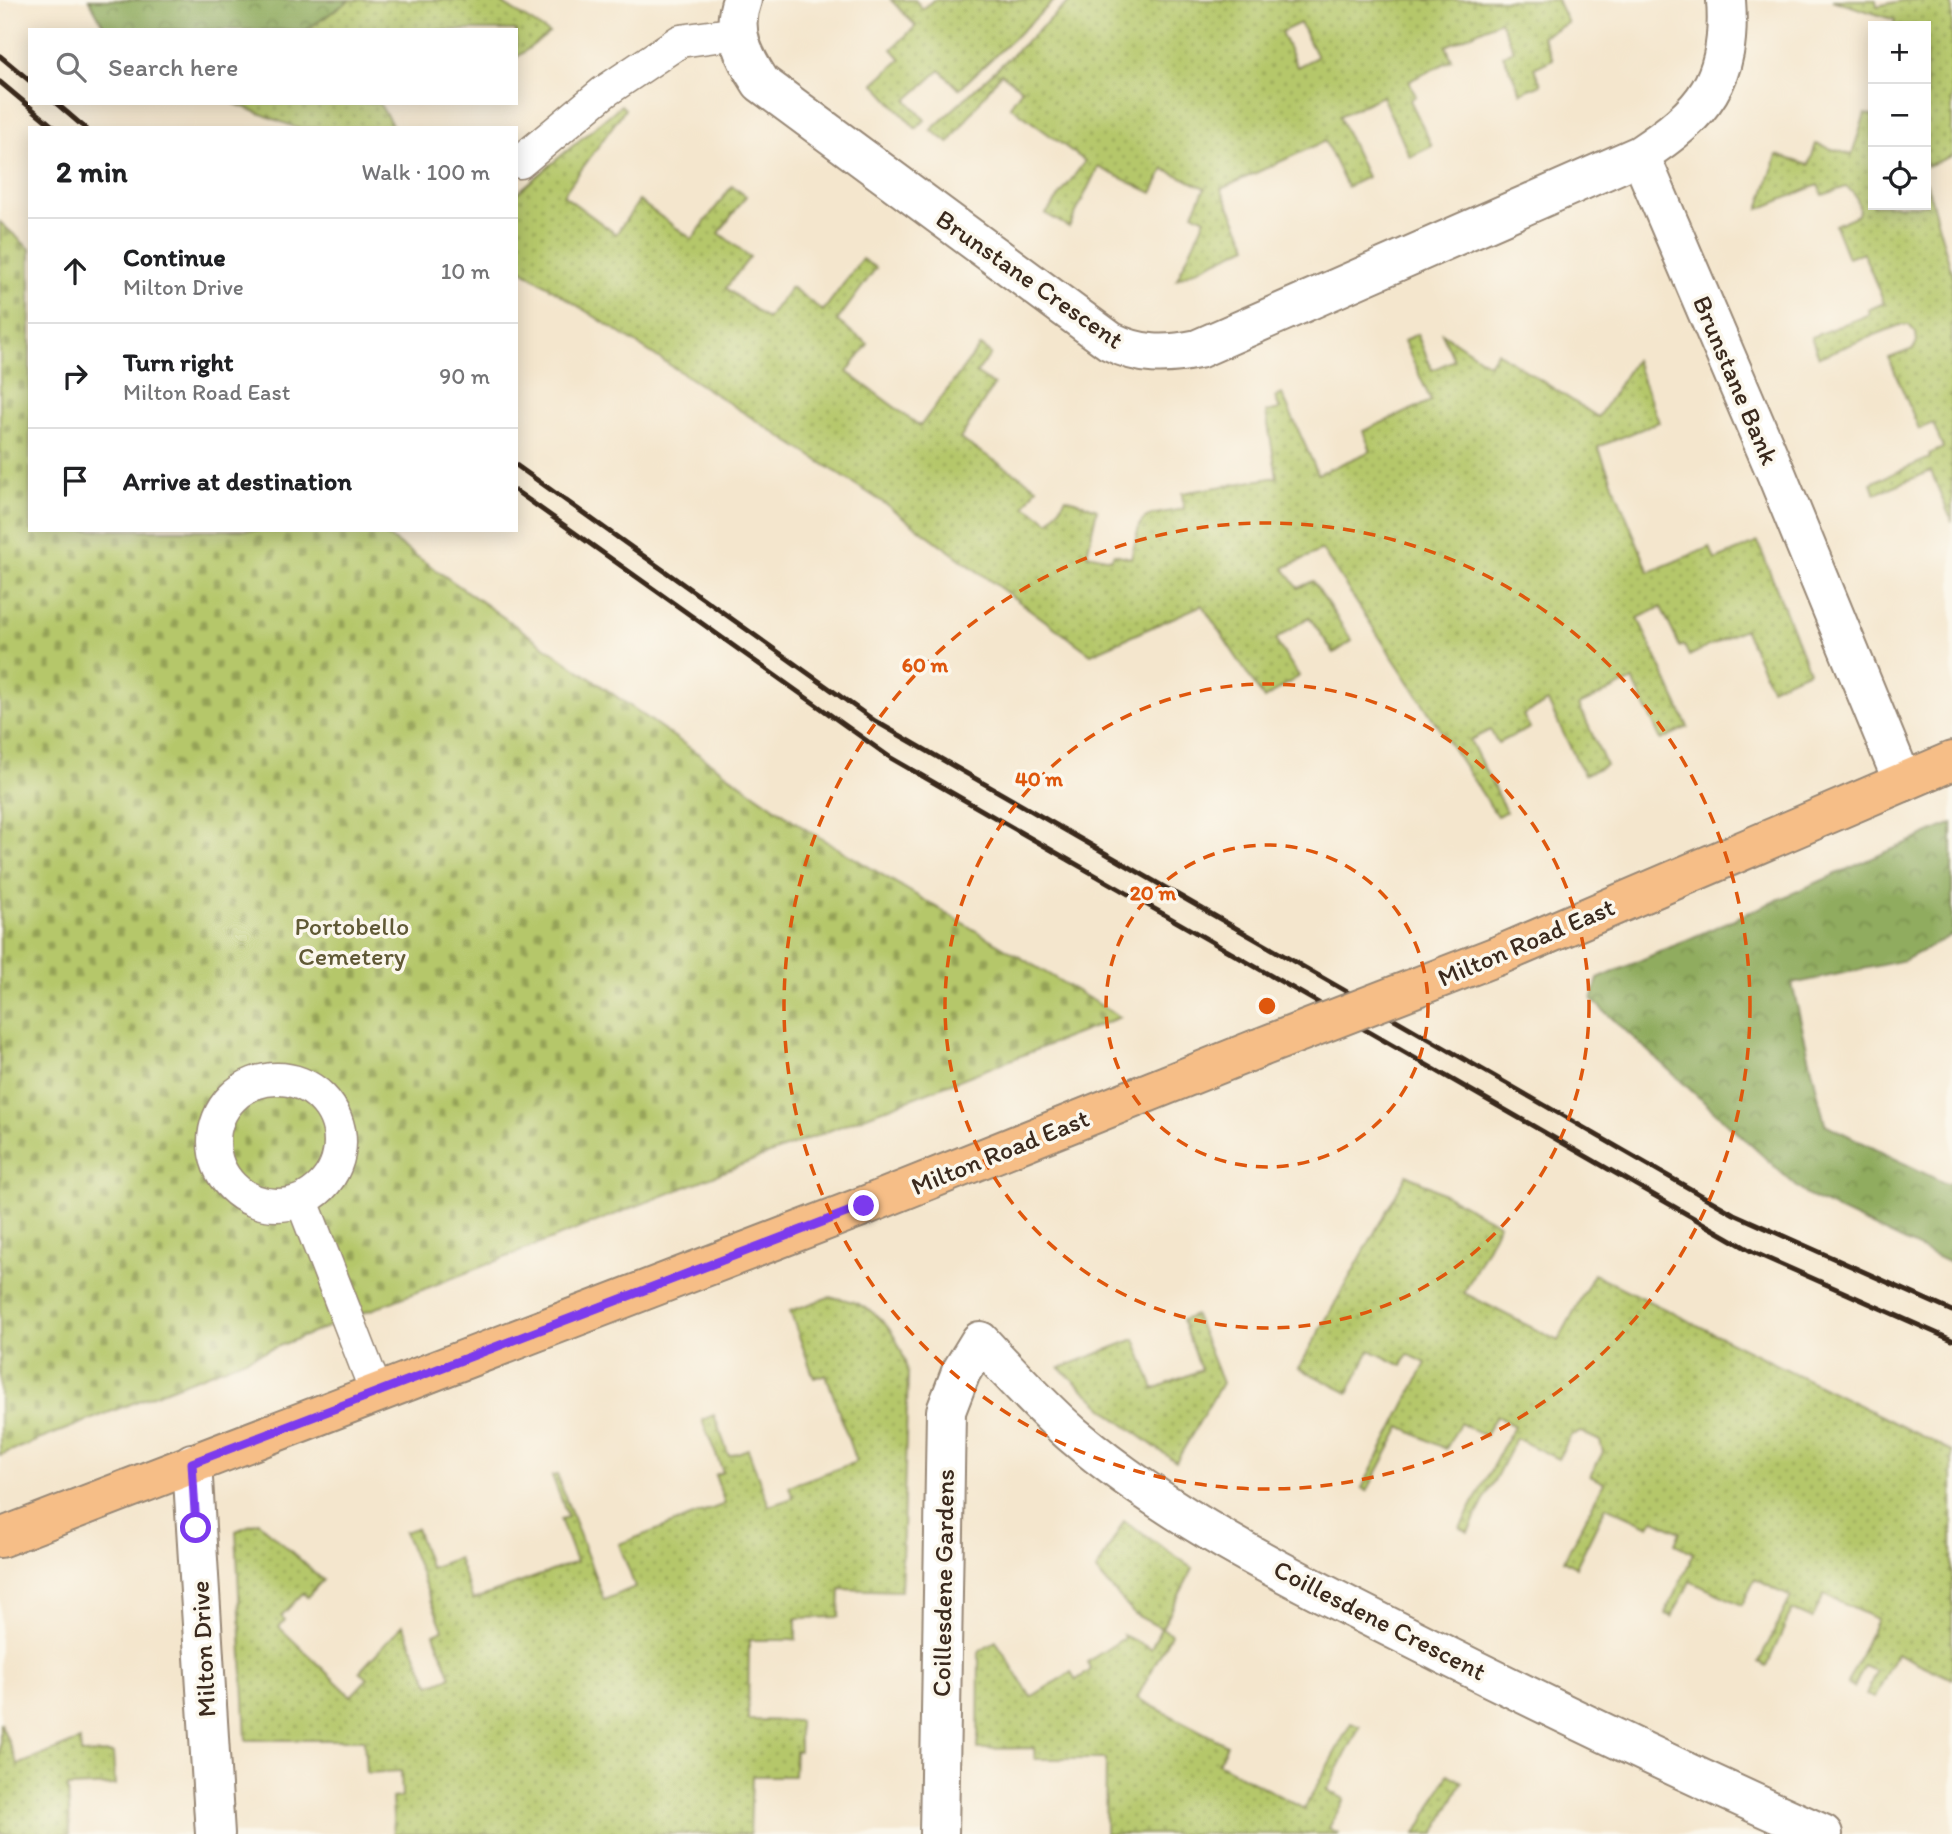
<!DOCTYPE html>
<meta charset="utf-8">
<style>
:root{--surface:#fff;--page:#f2f2f2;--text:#202124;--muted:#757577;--line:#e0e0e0}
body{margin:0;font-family:Itim,sans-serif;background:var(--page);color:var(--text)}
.controls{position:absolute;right:21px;top:21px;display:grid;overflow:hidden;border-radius:0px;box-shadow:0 4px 18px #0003}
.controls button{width:63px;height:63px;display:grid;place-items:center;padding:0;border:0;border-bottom:2px solid var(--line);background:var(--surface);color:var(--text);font:35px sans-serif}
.stop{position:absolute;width:21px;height:21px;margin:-16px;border:5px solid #7c3aed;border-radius:50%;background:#fff}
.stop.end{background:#7c3aed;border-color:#fff;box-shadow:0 2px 7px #0008}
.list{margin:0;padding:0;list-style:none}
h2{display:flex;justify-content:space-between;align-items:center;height:91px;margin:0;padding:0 28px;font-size:30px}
h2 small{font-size:23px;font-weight:400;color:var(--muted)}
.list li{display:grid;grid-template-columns:46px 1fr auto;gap:21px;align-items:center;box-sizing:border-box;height:105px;padding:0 28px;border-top:2px solid var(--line)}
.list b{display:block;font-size:26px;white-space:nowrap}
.list p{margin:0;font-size:23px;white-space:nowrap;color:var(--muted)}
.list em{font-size:23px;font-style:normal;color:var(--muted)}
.icon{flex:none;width:38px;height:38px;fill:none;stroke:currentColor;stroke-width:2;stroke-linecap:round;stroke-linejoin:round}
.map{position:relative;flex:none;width:1952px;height:1834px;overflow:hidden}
.search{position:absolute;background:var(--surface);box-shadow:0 4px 18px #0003;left:28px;top:28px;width:490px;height:77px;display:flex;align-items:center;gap:18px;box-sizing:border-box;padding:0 24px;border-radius:0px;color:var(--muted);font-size:26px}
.panel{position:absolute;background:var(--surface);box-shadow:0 4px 18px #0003;left:28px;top:126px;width:490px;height:406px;border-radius:0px}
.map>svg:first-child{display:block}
.grass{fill:url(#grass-dots);stroke:#787844;stroke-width:2;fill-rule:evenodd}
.forest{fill:url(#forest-crowns);stroke:#666b3e;stroke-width:2}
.cemetery{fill:url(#cemetery-stones);stroke:#787844;stroke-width:2}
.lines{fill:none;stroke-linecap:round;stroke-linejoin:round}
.lane-casing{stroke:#988876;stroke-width:35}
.street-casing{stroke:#988876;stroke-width:42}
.primary-casing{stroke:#988876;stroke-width:42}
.lane{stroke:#fff;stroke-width:32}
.street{stroke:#fff;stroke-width:38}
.primary{stroke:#f6be87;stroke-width:38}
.rail{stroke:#3b2a1e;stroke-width:5}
.primary-bridge-casing{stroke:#988876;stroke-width:42;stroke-linecap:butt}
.primary-bridge{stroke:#f6be87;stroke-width:38}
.route{stroke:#7c3aed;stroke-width:9}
.ring{fill:none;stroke:#df570d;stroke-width:3.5;stroke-dasharray:12 9}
.labels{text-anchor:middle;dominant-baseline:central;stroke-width:7;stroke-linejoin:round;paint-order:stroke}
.street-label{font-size:26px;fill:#3b2a1e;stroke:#fbf7ec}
.park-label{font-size:26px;fill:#605935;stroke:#fbf7ec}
.centre{fill:#df570d;stroke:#fbf7ec;stroke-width:3.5}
.ring-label{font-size:21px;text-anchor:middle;font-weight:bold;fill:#df570d;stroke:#fbf7ec;stroke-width:7;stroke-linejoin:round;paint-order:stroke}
</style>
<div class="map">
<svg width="1952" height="1834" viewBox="0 0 1952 1834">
<defs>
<pattern id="grass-dots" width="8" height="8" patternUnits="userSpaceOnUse" patternTransform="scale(1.75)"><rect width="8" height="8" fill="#b5c76a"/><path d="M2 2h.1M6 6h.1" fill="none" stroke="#94a257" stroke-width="1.8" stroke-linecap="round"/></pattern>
<pattern id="forest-crowns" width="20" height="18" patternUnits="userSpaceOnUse" patternTransform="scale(1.75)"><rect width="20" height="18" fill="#90ac5e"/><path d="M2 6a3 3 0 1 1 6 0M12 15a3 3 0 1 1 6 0" fill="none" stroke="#778c4d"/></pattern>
<pattern id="cemetery-stones" width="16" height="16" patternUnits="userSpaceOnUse" patternTransform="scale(1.75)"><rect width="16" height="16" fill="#b5c76a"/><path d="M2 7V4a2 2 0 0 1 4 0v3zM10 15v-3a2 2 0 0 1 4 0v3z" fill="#94a257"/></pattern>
</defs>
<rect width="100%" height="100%" fill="#fbf7ec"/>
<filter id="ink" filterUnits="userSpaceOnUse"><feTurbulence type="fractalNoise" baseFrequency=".0143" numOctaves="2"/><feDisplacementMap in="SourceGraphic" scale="14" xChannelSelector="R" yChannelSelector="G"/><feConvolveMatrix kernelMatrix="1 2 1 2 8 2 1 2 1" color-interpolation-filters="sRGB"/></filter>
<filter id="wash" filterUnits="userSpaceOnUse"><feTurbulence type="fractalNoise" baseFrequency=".00686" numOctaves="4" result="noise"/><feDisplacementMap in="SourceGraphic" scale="28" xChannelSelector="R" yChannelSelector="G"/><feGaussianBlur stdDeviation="1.57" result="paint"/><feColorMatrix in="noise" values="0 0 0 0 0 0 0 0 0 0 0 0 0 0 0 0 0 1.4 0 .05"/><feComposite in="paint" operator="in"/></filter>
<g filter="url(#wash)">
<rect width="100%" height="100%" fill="#f4e6cd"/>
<!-- grass -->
<path class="grass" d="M350,0H497L549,33L516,58V30H306Z
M891,0H915L923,9L933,0H1055L959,89L940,70L907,100L925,120L916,129L874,83L901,59L892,49L916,26Z
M1071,0H1557L1568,23L1542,36L1553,59L1534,68L1541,84L1521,93L1503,55L1514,50L1500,21L1446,46L1452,60L1409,81L1416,96L1410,100L1432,146L1410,157L1382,96L1339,116L1367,177L1347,187L1325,141L1221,189L1248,246L1177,279L1205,219L1193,213L1205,188L1164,169L1152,193L1098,167L1069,227L1046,214L1085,161L1010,106L1022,89L1001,73L949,143L931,130ZM1300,23L1317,57L1297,67L1281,32Z
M1832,0H1876L1877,6L1905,0H1952V156L1926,166V26H1893L1895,20Z
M233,103H379L394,128H297Z
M621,105L625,109L563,195L616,234L639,201L692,239L732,186L746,196L719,233L750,257L726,288L767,319L791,287L823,311L862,259L876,268L837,321L868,344L847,372L920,426L980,346L991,354L976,373L994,385L960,439L1037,487L1025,506L1050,522L1066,498L1097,509L1087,554L1111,559L1114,554L1131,558C1144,510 1135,518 1184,509L1182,493L1277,477L1266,412L1280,409L1275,397L1282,394L1318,474L1371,451L1363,431L1431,401L1404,341L1417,334L1432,370L1454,360L1442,333L1489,364L1497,352L1598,417L1635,360L1659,422L1598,447L1649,572L1710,547L1715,560L1758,542L1809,671L1771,688L1744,629L1689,656L1684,645L1680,647L1661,607L1638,618L1688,727L1661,740L1633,680L1579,705L1606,765L1584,775L1548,702L1523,715L1530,728L1498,743L1490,730L1470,740L1506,812L1497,816L1322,550L1284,568L1298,588L1313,581L1352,641L1334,653L1309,617L1275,640L1299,676L1264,699L1202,605L1091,654L881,501L516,266V194Z
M1865,114L1873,116V205H1926V181L1952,273V522L1931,471L1875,494L1871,483L1930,458L1929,454L1943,448L1933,423L1919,429L1889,358L1913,349L1917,342L1916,333L1909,325H1900L1819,357L1811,337L1870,314L1868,310L1884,303L1863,252L1848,258L1835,225L1858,215C1861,204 1856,193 1846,187L1823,195L1818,185L1759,209L1777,155L1809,165L1816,144L1852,155Z
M1407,1174L1499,1224L1464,1293L1558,1341L1594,1274L1952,1451V1679L1896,1653L1875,1698L1866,1695L1876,1671L1864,1666L1854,1688L1847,1684L1877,1619L1824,1595L1812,1619L1792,1610L1767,1666L1759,1662L1791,1597L1755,1579L1742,1605L1690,1581L1672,1617L1665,1614L1694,1553L1675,1544L1680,1532L1653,1519L1649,1526L1606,1506L1576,1567L1564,1560L1604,1483L1590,1476L1603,1452L1600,1441L1581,1432L1571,1435L1558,1459L1516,1438L1468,1532L1460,1528L1514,1426L1496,1416L1485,1436L1460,1423L1446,1449L1401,1427L1367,1491L1362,1488L1426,1363L1408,1354L1402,1366L1370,1350L1348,1393L1299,1368Z
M829,1297C875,1301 900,1332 908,1375L901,1591L840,1589L839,1617L796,1618V1640H749L748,1720L799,1721V1751H795L794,1776H752L750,1834H394L392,1798L402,1797L401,1771L366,1773L364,1740H246L236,1531L258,1522L323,1580L307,1597L303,1593L281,1616L285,1620L279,1627L351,1696L368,1678L360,1671L403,1625L430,1685L451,1677L434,1634L443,1630L404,1532L416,1528L430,1568L458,1558L473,1600L576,1562L560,1519L568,1517L552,1476L557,1475L604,1600L635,1587L619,1544L725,1504L715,1475L723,1472L702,1420L714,1415L729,1456L748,1449L769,1506L793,1498L789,1486L856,1462L826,1374L814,1378L790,1311Z
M1195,1315L1222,1383L1176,1462L1115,1418L1060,1368L1135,1339L1154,1389L1201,1370L1182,1320Z
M1124,1521L1193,1568L1162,1628L1171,1634L1137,1698L1227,1745L1218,1763L1304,1809L1351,1723L1360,1727L1327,1790L1344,1799L1329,1828L1340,1834H1105L1106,1759H1035L1034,1748L978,1749L979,1652L996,1641L1031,1697L1071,1672L1076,1680L1091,1670L1087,1662L1124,1638L1123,1635L1151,1649L1161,1628L1134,1614L1096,1571Z
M0,1722L18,1765L80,1740L81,1754L113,1753L115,1785L68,1787L70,1834H0Z
M1448,1774L1462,1782L1435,1834H1416Z"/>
<!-- forest -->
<path class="forest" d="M89,0H350L306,30H106Z
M1952,823V935L1905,960L1792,984L1825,1124L1946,1184L1952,1183V1264L1806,1195L1592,1000L1598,979Z"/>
<!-- cemetery -->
<path class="cemetery" d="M0,222L30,249V530H379L804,828L1120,1017L0,1455Z"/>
</g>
<g filter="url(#ink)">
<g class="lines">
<!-- lane casing -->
<g class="lane-casing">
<path id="lane" d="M520,162L604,92L680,41L738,33
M214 1142a63 63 0 1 1 126 0a63 63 0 1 1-126 0Z
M302,1201L377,1394"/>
</g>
<!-- street casing -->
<g class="street-casing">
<path id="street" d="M742,0C730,31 744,57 761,83L1110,341C1140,356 1165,356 1198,349L1640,155
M1726,0C1732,80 1704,113 1640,155L1776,473L1903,782
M192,1463L215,1834
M939,1834L946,1411L961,1372L980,1341C1010,1373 1040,1406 1073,1435C1181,1527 1315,1589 1441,1653C1567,1716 1695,1777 1823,1834"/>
</g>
<!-- primary casing -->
<g class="primary-casing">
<path id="primary" d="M1497,956L1952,761
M0,1538L864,1206L1259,1048"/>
</g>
<!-- lane -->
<use href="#lane" class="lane"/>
<!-- street -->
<use href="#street" class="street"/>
<!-- primary -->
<use href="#primary" class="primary"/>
<!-- rail -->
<path class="rail" d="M0,56L30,81
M0,82L55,128
M56,103L85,128
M516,465L875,721L1734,1214L1952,1311
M516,491L891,758L1753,1252L1952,1340"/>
<!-- primary-bridge casing -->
<g class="primary-bridge-casing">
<path id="primary-bridge" d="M1259,1048L1497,956"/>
</g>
<!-- primary-bridge -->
<use href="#primary-bridge" class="primary-bridge"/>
</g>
</g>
<g class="lines" filter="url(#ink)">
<!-- route -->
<path class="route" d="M196,1528L192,1463L864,1206"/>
</g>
<!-- distance rings -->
<g class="ring">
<circle cx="1267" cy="1006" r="161"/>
<circle cx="1267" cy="1006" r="322"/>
<circle cx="1267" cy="1006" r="483"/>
</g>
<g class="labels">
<!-- street labels -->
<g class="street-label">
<text transform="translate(1030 279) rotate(35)">Brunstane Crescent</text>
<text transform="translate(1736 380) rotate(67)">Brunstane Bank</text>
<text transform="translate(1526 942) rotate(-23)">Milton Road East</text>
<text transform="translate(1000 1152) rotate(-22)">Milton Road East</text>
<text transform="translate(943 1583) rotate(-89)">Coillesdene Gardens</text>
<text transform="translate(1380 1620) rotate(27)">Coillesdene Crescent</text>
<text transform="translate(203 1649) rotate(-93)">Milton Drive</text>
</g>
<!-- park labels -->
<g class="park-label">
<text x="352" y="926">Portobello<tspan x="352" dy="30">Cemetery</tspan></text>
</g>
</g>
<circle cx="1267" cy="1006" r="10" class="centre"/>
<g class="ring-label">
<text x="925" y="672">60 m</text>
<text x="1039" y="786">40 m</text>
<text x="1153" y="900">20 m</text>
</g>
</svg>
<div class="controls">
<button>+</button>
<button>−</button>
<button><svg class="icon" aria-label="locate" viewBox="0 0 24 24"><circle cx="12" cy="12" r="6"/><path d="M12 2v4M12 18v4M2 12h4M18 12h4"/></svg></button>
</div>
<div class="stop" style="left:196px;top:1528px"></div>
<div class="stop end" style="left:864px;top:1206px"></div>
<div class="search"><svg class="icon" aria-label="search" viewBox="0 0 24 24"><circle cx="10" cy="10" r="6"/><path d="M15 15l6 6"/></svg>Search here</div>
<section class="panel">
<h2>2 min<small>Walk · 100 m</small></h2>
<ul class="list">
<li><svg class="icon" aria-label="ahead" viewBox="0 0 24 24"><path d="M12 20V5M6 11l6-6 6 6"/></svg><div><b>Continue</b><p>Milton Drive</p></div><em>10 m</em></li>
<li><svg class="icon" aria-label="right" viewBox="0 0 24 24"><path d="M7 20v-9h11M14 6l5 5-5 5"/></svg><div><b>Turn right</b><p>Milton Road East</p></div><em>90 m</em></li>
<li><svg class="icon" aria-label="arrive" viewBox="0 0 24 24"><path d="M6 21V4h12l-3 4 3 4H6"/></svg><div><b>Arrive at destination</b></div></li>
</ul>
</section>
</div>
